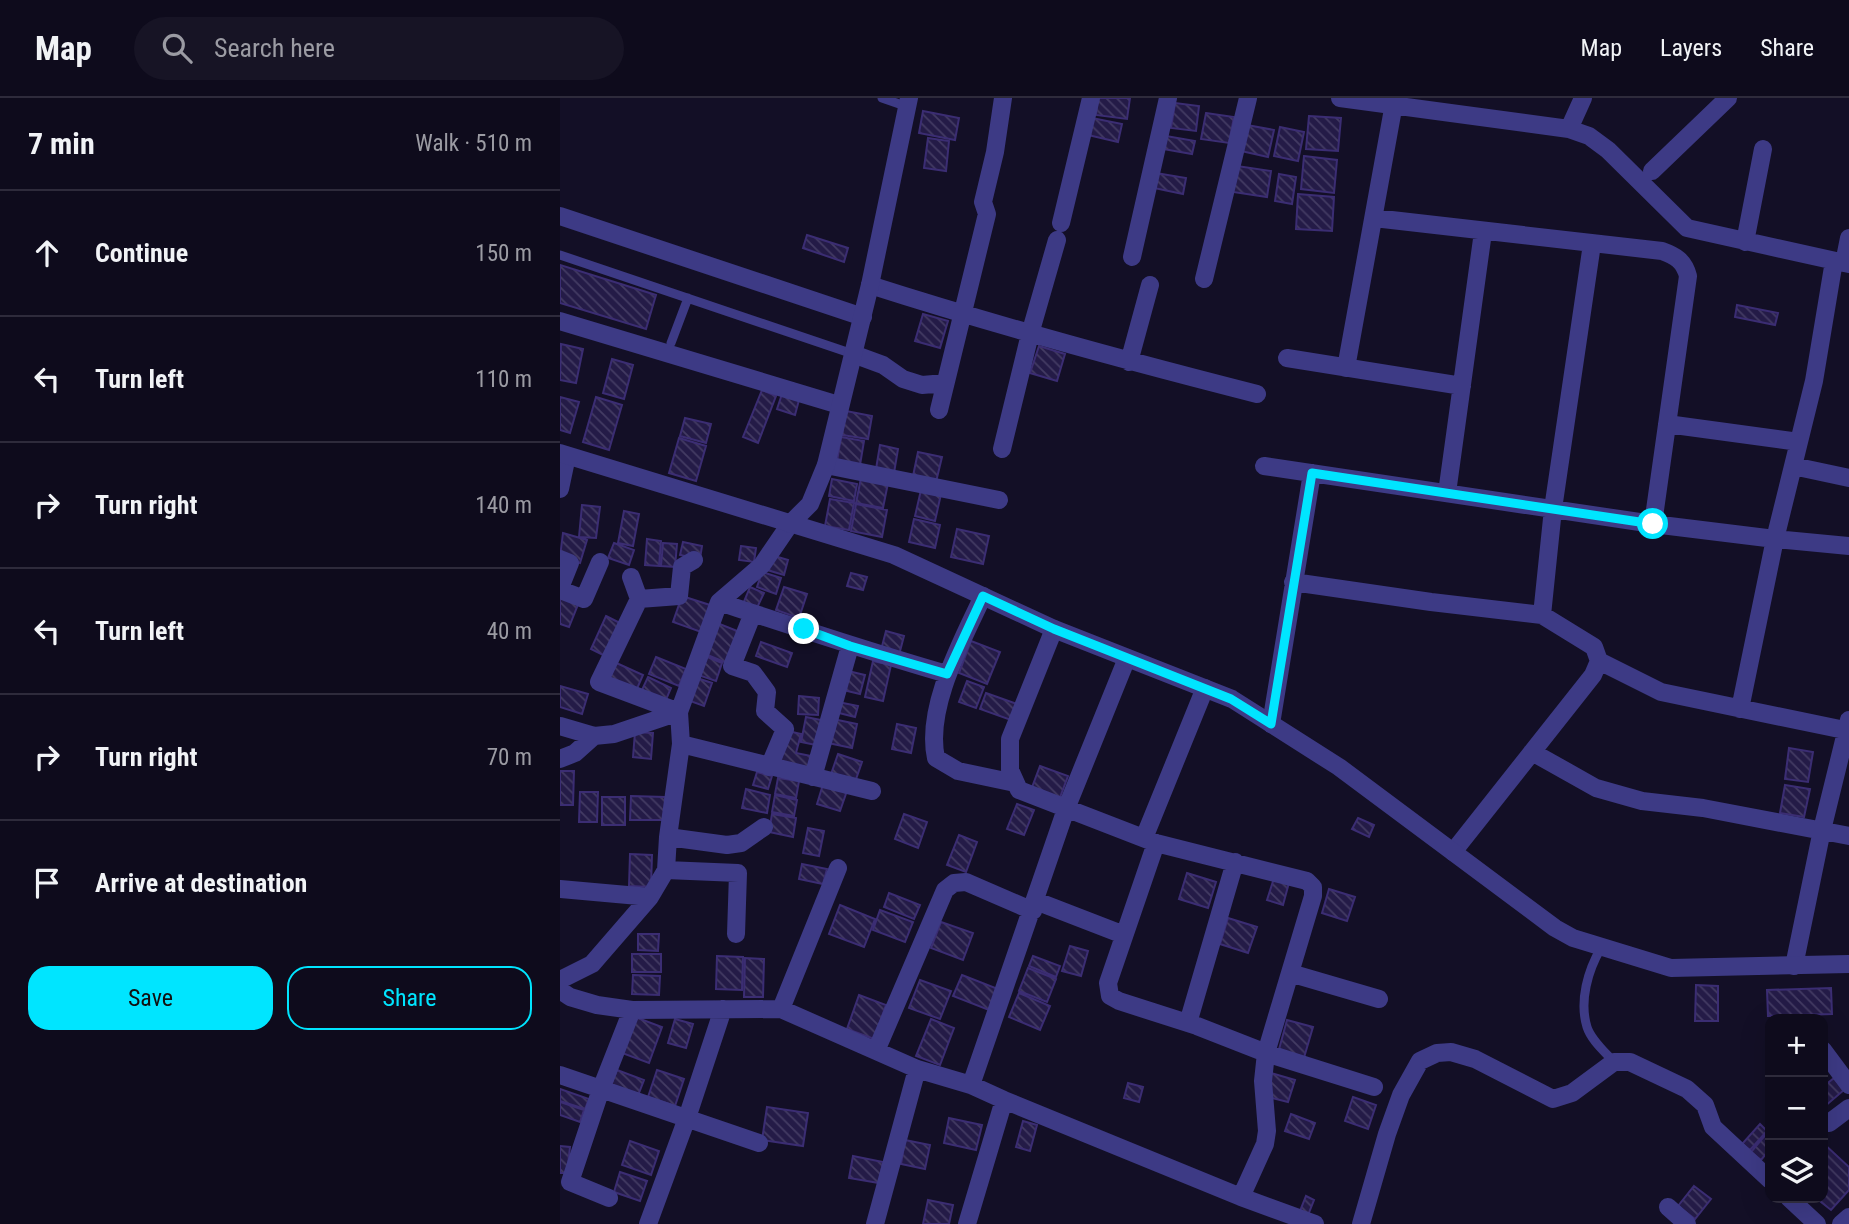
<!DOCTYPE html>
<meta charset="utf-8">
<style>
:root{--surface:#0e0b1c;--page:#171425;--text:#f1f3f6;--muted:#9b9ba3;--line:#2e2b3b;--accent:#00e5ff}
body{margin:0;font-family:"Roboto Condensed",sans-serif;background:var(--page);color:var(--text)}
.controls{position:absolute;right:21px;bottom:21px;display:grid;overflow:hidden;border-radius:14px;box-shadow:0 7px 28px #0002}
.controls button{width:63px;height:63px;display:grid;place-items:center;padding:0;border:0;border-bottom:2px solid var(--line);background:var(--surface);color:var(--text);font:35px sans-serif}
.stop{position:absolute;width:21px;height:21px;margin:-16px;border:5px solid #00e5ff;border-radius:50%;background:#fff}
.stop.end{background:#00e5ff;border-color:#fff;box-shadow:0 2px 7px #0008}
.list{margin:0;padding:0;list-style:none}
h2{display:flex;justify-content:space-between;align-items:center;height:91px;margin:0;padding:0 28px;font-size:30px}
h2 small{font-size:23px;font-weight:400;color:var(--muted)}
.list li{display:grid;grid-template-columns:46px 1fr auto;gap:21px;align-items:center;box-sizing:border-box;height:126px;padding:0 28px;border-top:2px solid var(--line)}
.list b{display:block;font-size:26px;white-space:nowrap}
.list em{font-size:23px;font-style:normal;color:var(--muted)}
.actions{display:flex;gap:14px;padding:21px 28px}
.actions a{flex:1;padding:16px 0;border:2px solid var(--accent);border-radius:21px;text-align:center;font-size:24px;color:var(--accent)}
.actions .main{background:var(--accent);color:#111}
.icon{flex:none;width:38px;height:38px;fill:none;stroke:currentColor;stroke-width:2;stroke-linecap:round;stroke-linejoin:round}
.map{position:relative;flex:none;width:1289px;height:1126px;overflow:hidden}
header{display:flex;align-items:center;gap:42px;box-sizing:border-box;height:98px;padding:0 35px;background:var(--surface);border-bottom:2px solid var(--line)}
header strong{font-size:33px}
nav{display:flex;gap:38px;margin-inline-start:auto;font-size:24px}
.search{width:490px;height:63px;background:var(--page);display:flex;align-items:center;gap:18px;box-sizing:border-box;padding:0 24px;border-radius:38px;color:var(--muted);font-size:26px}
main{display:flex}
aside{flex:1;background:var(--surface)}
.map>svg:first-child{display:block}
.building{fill:url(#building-back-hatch);stroke:#3b2d73;stroke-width:2}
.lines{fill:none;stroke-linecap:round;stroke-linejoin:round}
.service{stroke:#3d3a85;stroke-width:9}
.minor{stroke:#3d3a85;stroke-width:18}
.tertiary{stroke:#3d3a85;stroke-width:18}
.route{stroke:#00e5ff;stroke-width:9}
</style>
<header>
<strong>Map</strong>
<div class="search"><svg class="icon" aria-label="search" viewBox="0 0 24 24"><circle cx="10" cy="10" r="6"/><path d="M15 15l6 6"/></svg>Search here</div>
<nav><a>Map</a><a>Layers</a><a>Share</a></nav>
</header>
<main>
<aside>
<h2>7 min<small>Walk · 510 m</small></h2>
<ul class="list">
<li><svg class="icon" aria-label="ahead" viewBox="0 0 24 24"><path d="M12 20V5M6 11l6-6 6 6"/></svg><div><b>Continue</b></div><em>150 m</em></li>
<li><svg class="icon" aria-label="left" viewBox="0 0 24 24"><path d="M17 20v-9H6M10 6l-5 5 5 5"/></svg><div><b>Turn left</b></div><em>110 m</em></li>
<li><svg class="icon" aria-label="right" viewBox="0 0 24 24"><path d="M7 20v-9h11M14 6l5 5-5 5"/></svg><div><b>Turn right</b></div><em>140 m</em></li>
<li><svg class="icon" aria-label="left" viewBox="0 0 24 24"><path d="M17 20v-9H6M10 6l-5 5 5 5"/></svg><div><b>Turn left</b></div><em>40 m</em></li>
<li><svg class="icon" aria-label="right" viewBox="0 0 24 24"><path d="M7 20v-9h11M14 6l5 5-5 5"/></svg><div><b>Turn right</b></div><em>70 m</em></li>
<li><svg class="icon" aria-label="arrive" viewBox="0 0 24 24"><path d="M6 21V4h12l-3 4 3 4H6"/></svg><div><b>Arrive at destination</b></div></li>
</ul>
<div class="actions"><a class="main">Save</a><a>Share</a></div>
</aside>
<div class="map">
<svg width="1289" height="1126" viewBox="0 0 1289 1126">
<defs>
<pattern id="building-back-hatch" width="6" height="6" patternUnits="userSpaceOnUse" patternTransform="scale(1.75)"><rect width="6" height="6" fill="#241b47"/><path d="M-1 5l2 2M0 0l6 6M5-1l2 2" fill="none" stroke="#433b63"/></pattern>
</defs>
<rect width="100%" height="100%" fill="#130f26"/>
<!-- building -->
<path class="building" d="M538,0H570L567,21L536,17Z
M615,5L639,8L636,33L611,30Z
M363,13L399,20L395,42L359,35Z
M646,15L674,19L669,45L641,41Z
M749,18L781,20L778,53L746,51Z
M532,20L562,26L558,44L528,37Z
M687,27L714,32L708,59L681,53Z
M720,29L744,34L738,63L714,58Z
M606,38L635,43L632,56L603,51Z
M368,40L389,43L386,73L364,70Z
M744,58L777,62L774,95L741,91Z
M677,68L711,73L707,99L673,94Z
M596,75L626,80L623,96L594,90Z
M719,76L736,79L732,106L715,103Z
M738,96L774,99L772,133L736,131Z
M247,137L288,150L284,164L243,150Z
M0,167L96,197L86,231L0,205Z
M1177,207L1218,215L1215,227L1175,219Z
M363,216L388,223L380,250L355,243Z
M1,246L23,251L16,285L0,282Z
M479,248L505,256L497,283L470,275Z
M52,261L73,267L64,301L43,295Z
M202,292L216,298L198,345L183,339Z
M222,296L239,302L235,317L217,311Z
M0,299L19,304L10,335L0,332Z
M36,299L62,307L49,352L23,344Z
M286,313L312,318L308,341L282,337Z
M125,320L151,326L146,345L120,338Z
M281,339L304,343L300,367L277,363Z
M119,340L146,348L136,383L109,375Z
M320,347L338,351L334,375L316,371Z
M358,354L382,359L376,384L353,378Z
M301,380L328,385L323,410L296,405Z
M272,381L297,386L294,403L269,398Z
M361,392L381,396L375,423L355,418Z
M270,401L294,405L289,432L265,428Z
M296,406L327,412L322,439L291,433Z
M22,407L40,409L36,440L19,439Z
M64,413L79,416L73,448L58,445Z
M354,421L380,427L375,450L349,444Z
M397,431L429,438L423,466L391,459Z
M3,435L27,442L20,465L0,459Z
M87,441L101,443L99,468L85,467Z
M123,444L142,448L140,461L120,457Z
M54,445L74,452L69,467L48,460Z
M103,445L117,446L115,469L101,468Z
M181,448L196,450L194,464L179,462Z
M211,457L228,462L224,477L207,472Z
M202,474L221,480L216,496L197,489Z
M291,475L307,479L303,492L287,488Z
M190,489L204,495L196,512L183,506Z
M224,489L247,496L239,520L216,512Z
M0,497L19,504L9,529L0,526Z
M122,498L153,508L144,535L113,524Z
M46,518L64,527L49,560L31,551Z
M157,525L180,534L167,565L145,556Z
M326,533L344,538L339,557L321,552Z
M411,543L440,554L427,586L399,575Z
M201,544L232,555L227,569L196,558Z
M145,558L162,565L156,583L138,577Z
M96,559L126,571L119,588L89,576Z
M52,563L83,577L76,593L45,579Z
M313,563L331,567L323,603L305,599Z
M288,573L305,577L300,596L283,592Z
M88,579L111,590L105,604L81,594Z
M137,580L152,585L144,608L130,603Z
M407,583L424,589L416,610L399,604Z
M0,588L28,596L22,616L0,609Z
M426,595L457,606L451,622L420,611Z
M239,598L259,600L258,617L238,616Z
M278,604L298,608L295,619L275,614Z
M246,619L266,623L261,648L241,644Z
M273,621L297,626L292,650L268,645Z
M337,626L356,630L351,655L332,651Z
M228,633L241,636L236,655L256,659L252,676L219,669Z
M75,634L93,635L91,661L73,659Z
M1229,650L1253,654L1248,684L1225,681Z
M278,656L302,664L294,687L270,679Z
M480,668L508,678L499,702L471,692Z
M0,673H14L13,707H0Z
M197,674L212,678L208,691L193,687Z
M218,680L239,683L236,700L215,696Z
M264,683L288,690L280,713L257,706Z
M1225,687L1250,691L1244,719L1220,715Z
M186,691L210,697L207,715L182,710Z
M20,694H38L37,724H19Z
M215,697L237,702L234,718L212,714Z
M71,698L105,699V722H70Z
M42,699H65V727H42Z
M457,706L474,712L464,737L447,731Z
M212,716L236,720L233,739L209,734Z
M344,716L367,724L358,750L335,741Z
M798,720L814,727L809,739L792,731Z
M248,730L264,733L259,758L243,755Z
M399,737L417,744L406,774L387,767Z
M70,756L92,757L91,789L69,788Z
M242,766L267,771L263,786L239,781Z
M627,775L656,784L648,810L619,801Z
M715,777L730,781L723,807L707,802Z
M769,791L795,799L787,823L762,815Z
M329,795L360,807L354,821L324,809Z
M280,807L315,821L304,849L269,836Z
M320,812L353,824L345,844L313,832Z
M668,820L697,829L688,855L660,846Z
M381,824L413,835L403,862L371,850Z
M78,836H99L98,853L78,852Z
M510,848L528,853L521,878L502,873Z
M72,856H101V874H72Z
M157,858L183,859L182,892L156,891Z
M473,858L500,868L496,879L469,868Z
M185,860L204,861L203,899H184Z
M468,870L496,881L487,904L459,893Z
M73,877L100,878L99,897L72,896Z
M402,877L438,891L429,912L393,898Z
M360,882L391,893L380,921L349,910Z
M1136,887L1158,888V923H1135Z
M1271,890L1272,916L1208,918L1207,892Z
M459,895L490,908L480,932L449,919Z
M299,897L326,907L314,941L287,931Z
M75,919L102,929L89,965L62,955Z
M115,921L133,926L126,950L108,945Z
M371,921L394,930L380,967L356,958Z
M727,922L753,929L743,963L718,955Z
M57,972L84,982L77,1000L50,990Z
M97,972L124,981L115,1008L88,999Z
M711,975L735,982L728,1004L704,998Z
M1274,980L1284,992L1264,1009L1263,989Z
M568,985L583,989L579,1004L564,1000Z
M0,991L29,1001L25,1011L0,1003Z
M793,999L816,1007L808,1031L785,1023Z
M0,1004L24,1012L20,1024L0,1017Z
M207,1009L248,1015L243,1048L202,1042Z
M731,1016L755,1025L749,1041L725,1033Z
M389,1020L422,1027L416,1052L384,1045Z
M463,1023L477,1027L470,1053L456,1049Z
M1200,1026L1207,1033L1190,1052L1182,1046Z
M1207,1035L1210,1038V1051L1201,1062L1191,1054Z
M345,1042L370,1047L365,1071L341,1066Z
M70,1043L99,1053L91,1077L62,1067Z
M1263,1045L1289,1069V1092L1271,1112L1256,1100H1263Z
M0,1048L10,1049L7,1075H0Z
M293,1058L323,1064L319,1085L289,1080Z
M60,1074L87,1083L80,1103L54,1094Z
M1134,1088L1151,1101L1135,1121L1118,1108Z
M746,1098L754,1102L748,1117L740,1113Z
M368,1102L393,1107L389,1126H363Z"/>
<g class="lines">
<!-- service -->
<path class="service" d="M322,0L348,9
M0,157L293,256
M111,245L128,200
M1041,850C1028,872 1019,903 1027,929C1031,942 1045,954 1054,964"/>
<!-- minor -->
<path class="minor" d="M780,0L1009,31L1029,38L1048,52L1127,130L1289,166
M1009,31L1023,0
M1092,73L1168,0
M0,118L303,219
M814,120L1102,153C1116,158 1124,163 1128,178L1093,426
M501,125L531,0
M1185,144L1203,51
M572,159L608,0
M1274,163L1254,283L1215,441L1289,448
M1284,165L1289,140
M644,181L688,0
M310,187C438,228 567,263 697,296
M0,223L279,307
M293,256L323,267L343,281L362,287L385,285
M727,260L902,288
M569,264L590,187
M786,270L835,0
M379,312L427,116L423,104L435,54L443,0
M1107,326L1239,344
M442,351L470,236L497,142
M266,367L439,402
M704,368L1093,426L1215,441L1180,611
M1233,368L1289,380
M0,391L7,358
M887,395L923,134
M0,461L10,465L0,490
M71,479L79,501L39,584L119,614
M733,484L871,504L982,517L1034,549L1039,563L1101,594L1289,633
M0,492L24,501L40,464
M423,498C402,543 365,610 376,660L398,673L455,685
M79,501L119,498L122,469L134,462
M159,504C235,529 310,554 387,576
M193,515L172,568L193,575L207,594L205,613L225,631L209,669
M982,517L993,411L1032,146
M494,531L450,641V672L459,692L596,745L747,783L753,789V798L706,955L703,983L707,1033L705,1046L681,1099
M711,626L752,375
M0,628L34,638L54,636L119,614
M121,646L312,693
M972,654L1036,690L1082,703L1143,710L1289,738
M0,661L15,655L34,638
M253,679L290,548
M108,739L167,747L181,745L204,729
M584,740L645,590
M596,745L548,885L550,898L559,903L637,928L706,955L814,989
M893,754L1033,577L1039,563
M106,772L178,775L176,836
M0,791L90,799
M476,803L564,837
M1234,868L1262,732L1289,622
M730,875L819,901
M0,882L32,866L90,799L106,772L108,739L121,646L119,614L159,504L202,467L230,426
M0,892L10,899L37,907L72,912L221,911L357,971L411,987L444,1002L681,1099L755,1126
M221,911L278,770
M628,925L675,764
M1263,952L1289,987
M316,953L385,792L394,785L406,784L473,813
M0,977L199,1045
M411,987L506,711L567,560
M1269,1025L1289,1010
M49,1100L10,1084L41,991L72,912
M1229,1100L1257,1126
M1108,1109L1127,1126
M88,1126L127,1020L163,911
M315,1126L357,971
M407,1126L444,1002
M801,1126L827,1036L841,997L860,963L877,955L891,954L915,961L993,1001L1012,995L1054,964H1070L1127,991L1145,1007L1153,1029L1210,1082
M1281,1126L1289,1119"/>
<!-- tertiary -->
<path class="tertiary" d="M0,355L334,457L494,531L672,601L779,669L995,830L1013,840L1111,870L1289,866
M230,426L250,406L266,367L310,187L349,0"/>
</g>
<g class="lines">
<!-- route -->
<path class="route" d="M244,531L290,548L387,576L423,498L494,531L671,601L711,626L752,375L1093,426"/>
</g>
</svg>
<div class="controls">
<button>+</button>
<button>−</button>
<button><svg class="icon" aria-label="layers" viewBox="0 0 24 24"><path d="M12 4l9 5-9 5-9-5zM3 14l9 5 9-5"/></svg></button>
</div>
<div class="stop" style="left:1093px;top:426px"></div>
<div class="stop end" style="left:244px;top:531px"></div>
</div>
</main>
